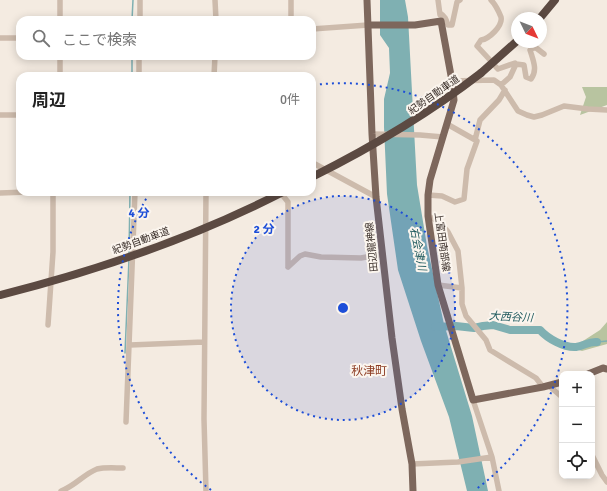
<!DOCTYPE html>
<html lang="ja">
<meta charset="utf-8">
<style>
:root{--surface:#fff;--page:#f6f6f6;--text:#222;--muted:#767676;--line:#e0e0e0}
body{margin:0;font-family:Signika,"Noto Sans JP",sans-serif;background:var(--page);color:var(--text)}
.controls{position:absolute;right:12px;bottom:12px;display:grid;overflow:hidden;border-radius:8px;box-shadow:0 2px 10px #0003}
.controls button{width:36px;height:36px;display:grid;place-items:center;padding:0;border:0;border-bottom:1px solid var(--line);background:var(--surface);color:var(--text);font:20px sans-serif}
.compass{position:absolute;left:511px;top:12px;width:36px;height:36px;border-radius:50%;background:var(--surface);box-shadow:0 2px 10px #0003;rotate:133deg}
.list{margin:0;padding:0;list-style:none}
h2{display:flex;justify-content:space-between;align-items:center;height:52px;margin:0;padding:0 16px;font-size:17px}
h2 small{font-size:13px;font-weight:400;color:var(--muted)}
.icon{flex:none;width:22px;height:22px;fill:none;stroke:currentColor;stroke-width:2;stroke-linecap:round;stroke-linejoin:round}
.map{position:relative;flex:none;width:607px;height:491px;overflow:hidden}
.search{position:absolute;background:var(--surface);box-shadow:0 2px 10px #0003;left:16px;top:16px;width:300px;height:44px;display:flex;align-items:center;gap:10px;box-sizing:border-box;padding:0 14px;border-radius:12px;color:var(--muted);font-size:15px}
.panel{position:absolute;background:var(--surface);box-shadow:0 2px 10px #0003;left:16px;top:72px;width:300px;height:124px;border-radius:12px}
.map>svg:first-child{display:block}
.green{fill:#b8c4a0}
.water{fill:#7fb0b2}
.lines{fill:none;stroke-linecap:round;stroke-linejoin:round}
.stream{stroke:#7fb0b2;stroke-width:1.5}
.river{stroke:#7fb0b2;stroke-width:8}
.minor{stroke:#cdbbac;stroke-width:5.5}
.major{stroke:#7d675c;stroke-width:7}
.highway{stroke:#5c4a42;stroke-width:8}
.highway-bridge{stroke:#5c4a42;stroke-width:8}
.ring{fill:none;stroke:#1d4ed8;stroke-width:2;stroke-dasharray:2 4}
.labels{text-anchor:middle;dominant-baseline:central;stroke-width:4;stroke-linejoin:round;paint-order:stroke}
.street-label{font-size:10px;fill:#3b302b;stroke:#fbf5ee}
.water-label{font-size:11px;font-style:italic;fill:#1f5a5e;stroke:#fbf5ee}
.quarter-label{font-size:12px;fill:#8c3b22;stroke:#fbf5ee}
.centre{fill:#1d4ed8;stroke:#fbf5ee;stroke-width:2}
.ring-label{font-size:12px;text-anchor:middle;font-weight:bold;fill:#1d4ed8;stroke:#fbf5ee;stroke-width:4;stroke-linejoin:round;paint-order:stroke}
</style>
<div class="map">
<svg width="607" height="491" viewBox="0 0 607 491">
<rect width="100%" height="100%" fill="#f4ebe1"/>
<!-- green -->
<path class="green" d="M582,87H607V105L580,115L586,97Z
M607,322V344L582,351L572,348L600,330Z"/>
<!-- water -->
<path class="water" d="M380,0H405L408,17L417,185L427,246L444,324L472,416L488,491H467L449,417L421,341L398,270L387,194L384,127V99L390,73L389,48L380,35Z"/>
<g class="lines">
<!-- stream -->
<path class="stream" d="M132,20L133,0
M132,76V56
M129,254L130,192
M597,342L607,341
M125,353L129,259"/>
<!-- river -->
<path class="river" d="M435,327L456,326L474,328L483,326L493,325L510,330H540C547,338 564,348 576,347C584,346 589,341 597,342"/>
<!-- minor -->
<path class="minor" d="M60,0V20
M215,0L216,20
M291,0V20
M438,0L440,15
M440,13C445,16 446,19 448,25H452L457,2L460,0
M140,20V0
M312,29L368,25
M0,38H20
M490,60L477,46L481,40C489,39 503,26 501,17C499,12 495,4 491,0
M496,67L498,69L515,63L516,64
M60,76V56
M139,76V56
M214,76L215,56
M452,81L494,80L501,85L518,111L527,115L534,117L542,115L564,106L588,109L607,110
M501,85L510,77L516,64L524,65L526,77L531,79C538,70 533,60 530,50L535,47L544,54
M0,115H20
M372,134L420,135L443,137
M475,140L480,120L499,100L505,90
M312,164H315L376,197
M280,192L288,202V267
M0,193L27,192
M428,195L442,196L455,202L464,199L467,169L477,141L447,124
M428,216L440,222L448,232L458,251L462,288V304L466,316L486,340L490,350L536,378L543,387
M288,267L300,256L305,254L321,257L361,258L383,254
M438,285L462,288
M48,325L53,252V192
M130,345L204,342
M549,386L562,397
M473,400L492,457L499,491
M126,422L135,192
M592,455L602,475L607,482
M412,464L458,462L492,457
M61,491C75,486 84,474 97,469C105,467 115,468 123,468
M206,491L204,419L206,192"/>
<!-- major -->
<path class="major" d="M367,0L372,134L376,197L392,338L402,409L412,464L413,491
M368,25H415L441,21L452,81L454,100L430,180L428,195V216L438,285L473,400L543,387L562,382
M588,374L603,368L607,369"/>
<!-- highway -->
<path class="highway" d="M540,18L555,0
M481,73L517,41"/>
<!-- highway-bridge -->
<path class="highway-bridge" d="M312,177C372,147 428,114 481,73
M0,295C96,271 195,237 283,192"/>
</g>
<!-- distance rings -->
<circle cx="343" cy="308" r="112" fill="#1d4ed8" fill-opacity=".12"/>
<g class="ring">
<circle cx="343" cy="308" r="112"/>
<path d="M211 490A225 225 0 0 1 150 192M314 85A225 225 0 0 1 475 490"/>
</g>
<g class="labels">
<!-- street labels -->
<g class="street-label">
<text transform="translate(434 95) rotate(-35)">紀勢自動車道</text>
<text transform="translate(141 241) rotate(-20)">紀勢自動車道</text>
<text transform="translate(442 242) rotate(82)">上富田南部線</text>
<text transform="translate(372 247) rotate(-96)">田辺龍神線</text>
</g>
<!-- water labels -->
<g class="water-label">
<text transform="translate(418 249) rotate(79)">右会津川</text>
<text transform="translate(511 317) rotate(3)">大西谷川</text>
</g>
<!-- quarter labels -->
<g class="quarter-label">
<text x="369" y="371">秋津町</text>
</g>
</g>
<circle cx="343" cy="308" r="6" class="centre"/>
<g class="ring-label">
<text x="139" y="217">4 分</text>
<text x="264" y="233">2 分</text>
</g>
</svg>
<div class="controls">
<button>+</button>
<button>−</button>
<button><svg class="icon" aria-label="locate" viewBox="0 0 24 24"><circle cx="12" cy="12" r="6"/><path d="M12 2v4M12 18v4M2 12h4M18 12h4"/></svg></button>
</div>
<svg class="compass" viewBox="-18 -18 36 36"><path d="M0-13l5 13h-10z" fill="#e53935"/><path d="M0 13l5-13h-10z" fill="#767676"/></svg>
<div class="search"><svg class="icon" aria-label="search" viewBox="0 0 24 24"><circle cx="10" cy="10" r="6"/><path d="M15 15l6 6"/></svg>ここで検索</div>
<section class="panel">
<h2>周辺<small>0件</small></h2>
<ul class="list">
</ul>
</section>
</div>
